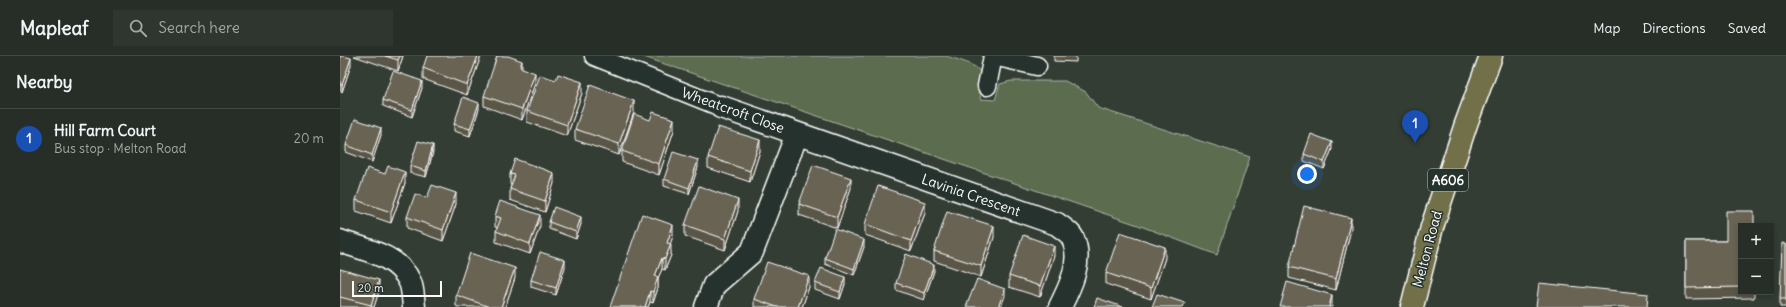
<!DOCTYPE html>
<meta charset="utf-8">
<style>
:root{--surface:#262e27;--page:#2e362f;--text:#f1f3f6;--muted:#a4a8a7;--line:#424a44;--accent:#ffd166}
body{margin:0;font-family:Delius,sans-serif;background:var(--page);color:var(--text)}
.controls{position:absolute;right:12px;bottom:12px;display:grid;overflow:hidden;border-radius:0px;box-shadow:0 2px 6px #0003}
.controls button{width:36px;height:36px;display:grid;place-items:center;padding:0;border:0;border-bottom:1px solid var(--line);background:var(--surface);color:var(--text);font:20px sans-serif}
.scale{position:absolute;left:12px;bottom:10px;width:90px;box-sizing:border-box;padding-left:4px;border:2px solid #fff;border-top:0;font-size:11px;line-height:14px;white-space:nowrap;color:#fff;-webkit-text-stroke:3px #26332d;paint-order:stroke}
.you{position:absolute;left:967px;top:118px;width:14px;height:14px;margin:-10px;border:3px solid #fff;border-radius:50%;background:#1a73e8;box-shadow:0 0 0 6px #1a73e833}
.badge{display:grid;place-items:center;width:26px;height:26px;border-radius:50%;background:var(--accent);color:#fff;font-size:13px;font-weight:700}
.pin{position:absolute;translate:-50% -33px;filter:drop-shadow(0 1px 2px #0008)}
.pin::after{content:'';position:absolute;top:21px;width:14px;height:12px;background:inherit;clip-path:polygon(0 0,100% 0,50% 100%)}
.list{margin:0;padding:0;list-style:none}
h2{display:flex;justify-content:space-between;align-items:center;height:52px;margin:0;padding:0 16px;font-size:17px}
h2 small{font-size:13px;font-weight:400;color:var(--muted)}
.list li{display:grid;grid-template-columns:26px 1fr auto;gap:12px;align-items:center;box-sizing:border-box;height:60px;padding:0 16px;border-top:1px solid var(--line)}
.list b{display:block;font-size:15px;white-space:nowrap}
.list p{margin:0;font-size:13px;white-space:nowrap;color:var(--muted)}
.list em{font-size:13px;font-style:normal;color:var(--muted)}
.icon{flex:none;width:22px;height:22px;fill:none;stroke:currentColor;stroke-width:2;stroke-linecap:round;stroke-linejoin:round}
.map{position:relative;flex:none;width:1446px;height:251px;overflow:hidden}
header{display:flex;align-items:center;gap:24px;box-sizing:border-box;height:56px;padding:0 20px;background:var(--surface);border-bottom:1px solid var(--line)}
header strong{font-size:19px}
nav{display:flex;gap:22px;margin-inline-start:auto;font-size:14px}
.search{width:280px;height:36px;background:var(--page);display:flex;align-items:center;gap:10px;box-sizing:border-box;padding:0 14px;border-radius:0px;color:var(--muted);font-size:15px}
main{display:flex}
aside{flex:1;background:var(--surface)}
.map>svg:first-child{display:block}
.grass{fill:#5b6c4f;stroke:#adb6a7}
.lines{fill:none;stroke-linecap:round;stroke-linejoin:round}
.service-casing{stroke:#fff;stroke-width:21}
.minor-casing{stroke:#fff;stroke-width:25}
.primary-casing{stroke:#fff;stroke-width:25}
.service{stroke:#26332d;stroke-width:18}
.minor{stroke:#26332d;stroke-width:22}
.primary{stroke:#71704a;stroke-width:22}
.wall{fill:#5a5647;stroke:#fff}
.shaded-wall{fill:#4a4639;stroke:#fff}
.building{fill:#696452;stroke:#fff}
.labels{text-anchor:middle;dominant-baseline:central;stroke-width:3;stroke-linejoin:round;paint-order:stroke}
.shield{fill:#26332d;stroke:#bec2c0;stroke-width:1}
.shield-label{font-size:13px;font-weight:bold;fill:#fff}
.street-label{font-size:14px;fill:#fff;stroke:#26332d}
</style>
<header>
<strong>Mapleaf</strong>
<div class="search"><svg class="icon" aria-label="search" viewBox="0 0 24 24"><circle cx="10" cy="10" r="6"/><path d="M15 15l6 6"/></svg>Search here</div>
<nav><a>Map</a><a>Directions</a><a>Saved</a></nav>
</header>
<main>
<aside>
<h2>Nearby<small></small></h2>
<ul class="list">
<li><span class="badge" style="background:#1a4fb4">1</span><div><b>Hill Farm Court</b><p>Bus stop · Melton Road</p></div><em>20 m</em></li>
</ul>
</aside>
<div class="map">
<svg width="1446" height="251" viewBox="0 0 1446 251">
<rect width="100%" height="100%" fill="#333d34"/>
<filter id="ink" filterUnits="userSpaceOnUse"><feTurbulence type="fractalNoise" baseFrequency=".025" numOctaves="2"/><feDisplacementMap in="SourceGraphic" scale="8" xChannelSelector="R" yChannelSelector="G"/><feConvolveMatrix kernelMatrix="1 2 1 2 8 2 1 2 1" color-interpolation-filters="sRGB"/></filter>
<g filter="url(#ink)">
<!-- grass -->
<path class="grass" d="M301,0H606C617,4 640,8 643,21C645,27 641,37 640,43L655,44L660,28L671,25H725L746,36L758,52L910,101L877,199L798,169Z"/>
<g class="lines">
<!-- service casing -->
<g class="service-casing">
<path id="service" d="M254,0L381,51
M654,0L697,10
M647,30L653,0"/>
</g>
<!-- minor casing -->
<g class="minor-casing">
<path id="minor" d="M381,51L717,168C722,172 731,177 733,183C743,205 730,231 720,251
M0,185C25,194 58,199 70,226C73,233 73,243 74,251
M366,251L374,229L412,196L457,78"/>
</g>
<!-- primary casing -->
<g class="primary-casing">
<path id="primary" d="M1072,251L1092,171L1126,68L1151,0"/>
</g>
<!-- service -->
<use href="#service" class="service"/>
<!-- minor -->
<use href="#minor" class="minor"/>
<!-- primary -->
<use href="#primary" class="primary"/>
</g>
<!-- wall -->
<path class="wall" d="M0,0L11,9L2,36L0,35Z
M14,0H63L58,15Z
M141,0L127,39L83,23V12Z
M714,0H736V6L714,5Z
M182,12L195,27L182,64L144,50V40Z
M82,32L72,61L43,50V44Z
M242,37L227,80L187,66V55Z
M139,53L130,80L114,75V68Z
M294,56L279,99L235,84V73Z
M334,74L319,119L282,106V95Z
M41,79L32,106L6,96V89Z
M992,93L984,113L964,105V98Z
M420,95L410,126L368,112V101Z
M93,96L86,121L70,117V110Z
M358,111L349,138L324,130V123Z
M45,118L65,127L51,167L16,155V144Z
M170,118L214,127L205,156L170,144V133L171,129L170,128Z
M511,132L497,172L459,159V148Z
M87,142L116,148L103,185L67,172V161Z
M398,155L385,194L345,180V169Z
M585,157L571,195L525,179V168Z
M155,160L200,170L190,198L156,186V175L158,172L155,171Z
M209,166L241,168L236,183L209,173Z
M1401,170V236H1414V242L1346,243V185H1386Z
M1011,173L996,234L949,222V211Z
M333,180L330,188L331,199L325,214L322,213L318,222V232L313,247L310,246L308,251H270Z
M654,181L641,221L594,205V195Z
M1446,188V251H1440V243Z
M524,191L514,219L485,208V202Z
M714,200L700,241L669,231V220Z
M825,202L811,243L766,228V217Z
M225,211L216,239L191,231V224Z
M0,213L39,235L34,251H0Z
M594,215L584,244L556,234V227Z
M175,222L165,251H118L116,250V239Z
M475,227L505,228L500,243L475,234Z
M469,231L462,251H414V243Z"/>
<!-- shaded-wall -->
<path class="shaded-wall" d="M60,0H63L58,15V4Z
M138,0H141L127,39V29Z
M11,2V9L2,36V29Z
M182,5V16L180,11Z
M195,17V27L182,64V53Z
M82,25V32L72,61V54Z
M242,26V37L227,80V69Z
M294,45V56L279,99V88Z
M139,47V53L130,80V73Z
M334,63V74L319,119V108Z
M41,72V79L32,106V99Z
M420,84V95L410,126V115Z
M992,86V93L984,113V106Z
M93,89V96L86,121V115Z
M358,104V111L349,138V132Z
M65,116V127L51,167V156Z
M214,117V127L205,156V145Z
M511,122V132L497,172V161Z
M116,137V148L103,185V174Z
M398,144V155L385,194V183Z
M585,146V157L571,195V185Z
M200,159V170L190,198V188Z
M241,161V168L236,183V176Z
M1011,162V173L996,234V223Z
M333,169V180L327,197V187Z
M654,170V181L641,221V210Z
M524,184V191L514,219V213Z
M331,188V199L325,214V203Z
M714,190V200L700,241V230Z
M825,191V202L811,243V232Z
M322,202V213L318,222V232L313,247V236L315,220Z
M225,204V211L216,239V232Z
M594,209V215L584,244V237Z
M175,212V222L165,251H161Z
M469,220V231L462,251H458Z
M505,221V228L500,243V236Z
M39,224V235L34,251H31Z
M665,233V240L661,251H658Z
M310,235V246L308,251H305Z
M992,239V251H989Z"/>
<!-- building -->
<path class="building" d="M0,0H3L11,2L2,29L0,28Z
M45,0H60L58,4Z
M87,0H138L127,29L83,12Z
M157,0H168L182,5L180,11L195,17L182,53L144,40Z
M53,15L82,25L72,54L43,44Z
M218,18L242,26L227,69L187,55L200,19L216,24Z
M250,29L294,45L279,88L235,73Z
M123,41L139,47L130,73L114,68Z
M313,56L334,63L319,108L282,95L294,58L310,64Z
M15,63L41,72L32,99L6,89Z
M378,71L420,84L410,115L368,101Z
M971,78L992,86L984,106L964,98Z
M78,85L93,89L86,115L70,110Z
M333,96L358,104L349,132L324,123Z
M175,103L214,117L205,145L170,133L175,119L170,118Z
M473,109L511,122L497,161L459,148Z
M48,110L65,116L51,156L16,144L27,112L45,118Z
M92,129L116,137L103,174L67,161L75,138L87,142Z
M359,130L398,144L385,183L345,169Z
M538,130L585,146L571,185L525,168Z
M160,145L200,159L190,188L156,175L161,162L155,160Z
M964,150L1011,162L996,223L949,211Z
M214,151L241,161L236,176L209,166Z
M607,155L654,170L641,210L594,195Z
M1386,155H1414V170H1401V231L1346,232V185H1386Z
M302,158L333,169L327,187L331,188L325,203L322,202L315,220L318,221L313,236L310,235L305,251H270Z
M495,173L524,184L514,213L485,202Z
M780,176L825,191L811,232L766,217Z
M683,179L714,190L700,230L669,220Z
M1442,187L1446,188V243H1440Z
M200,196L225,204L216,232L191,224Z
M130,197L175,212L161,251H150L116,239Z
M566,198L594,209L584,237L556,227Z
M427,206L469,220L458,251H437L414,243Z
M481,212L505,221L500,236L475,227Z
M0,213L39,224L31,249L0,241Z
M637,223L665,233L658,251H626Z
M947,226L992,239L989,251H940Z
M1199,227L1308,238L1307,251H1196Z
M817,238L845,247L843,251H812Z
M757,242L783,251H754Z"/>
</g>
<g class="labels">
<!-- shield labels -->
<rect class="shield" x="1088" y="113" width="40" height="22" rx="3"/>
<g class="shield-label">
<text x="1108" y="124">A606</text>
</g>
<!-- street labels -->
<g class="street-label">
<text transform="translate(393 54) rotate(20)">Wheatcroft Close</text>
<text transform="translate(631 139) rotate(19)">Lavinia Crescent</text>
<text transform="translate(1087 193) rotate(-75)">Melton Road</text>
</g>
</g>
</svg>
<div class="controls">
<button>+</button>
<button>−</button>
</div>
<div class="scale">20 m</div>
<div class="you"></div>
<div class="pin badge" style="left:1075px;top:87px;background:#1a4fb4">1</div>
</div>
</main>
